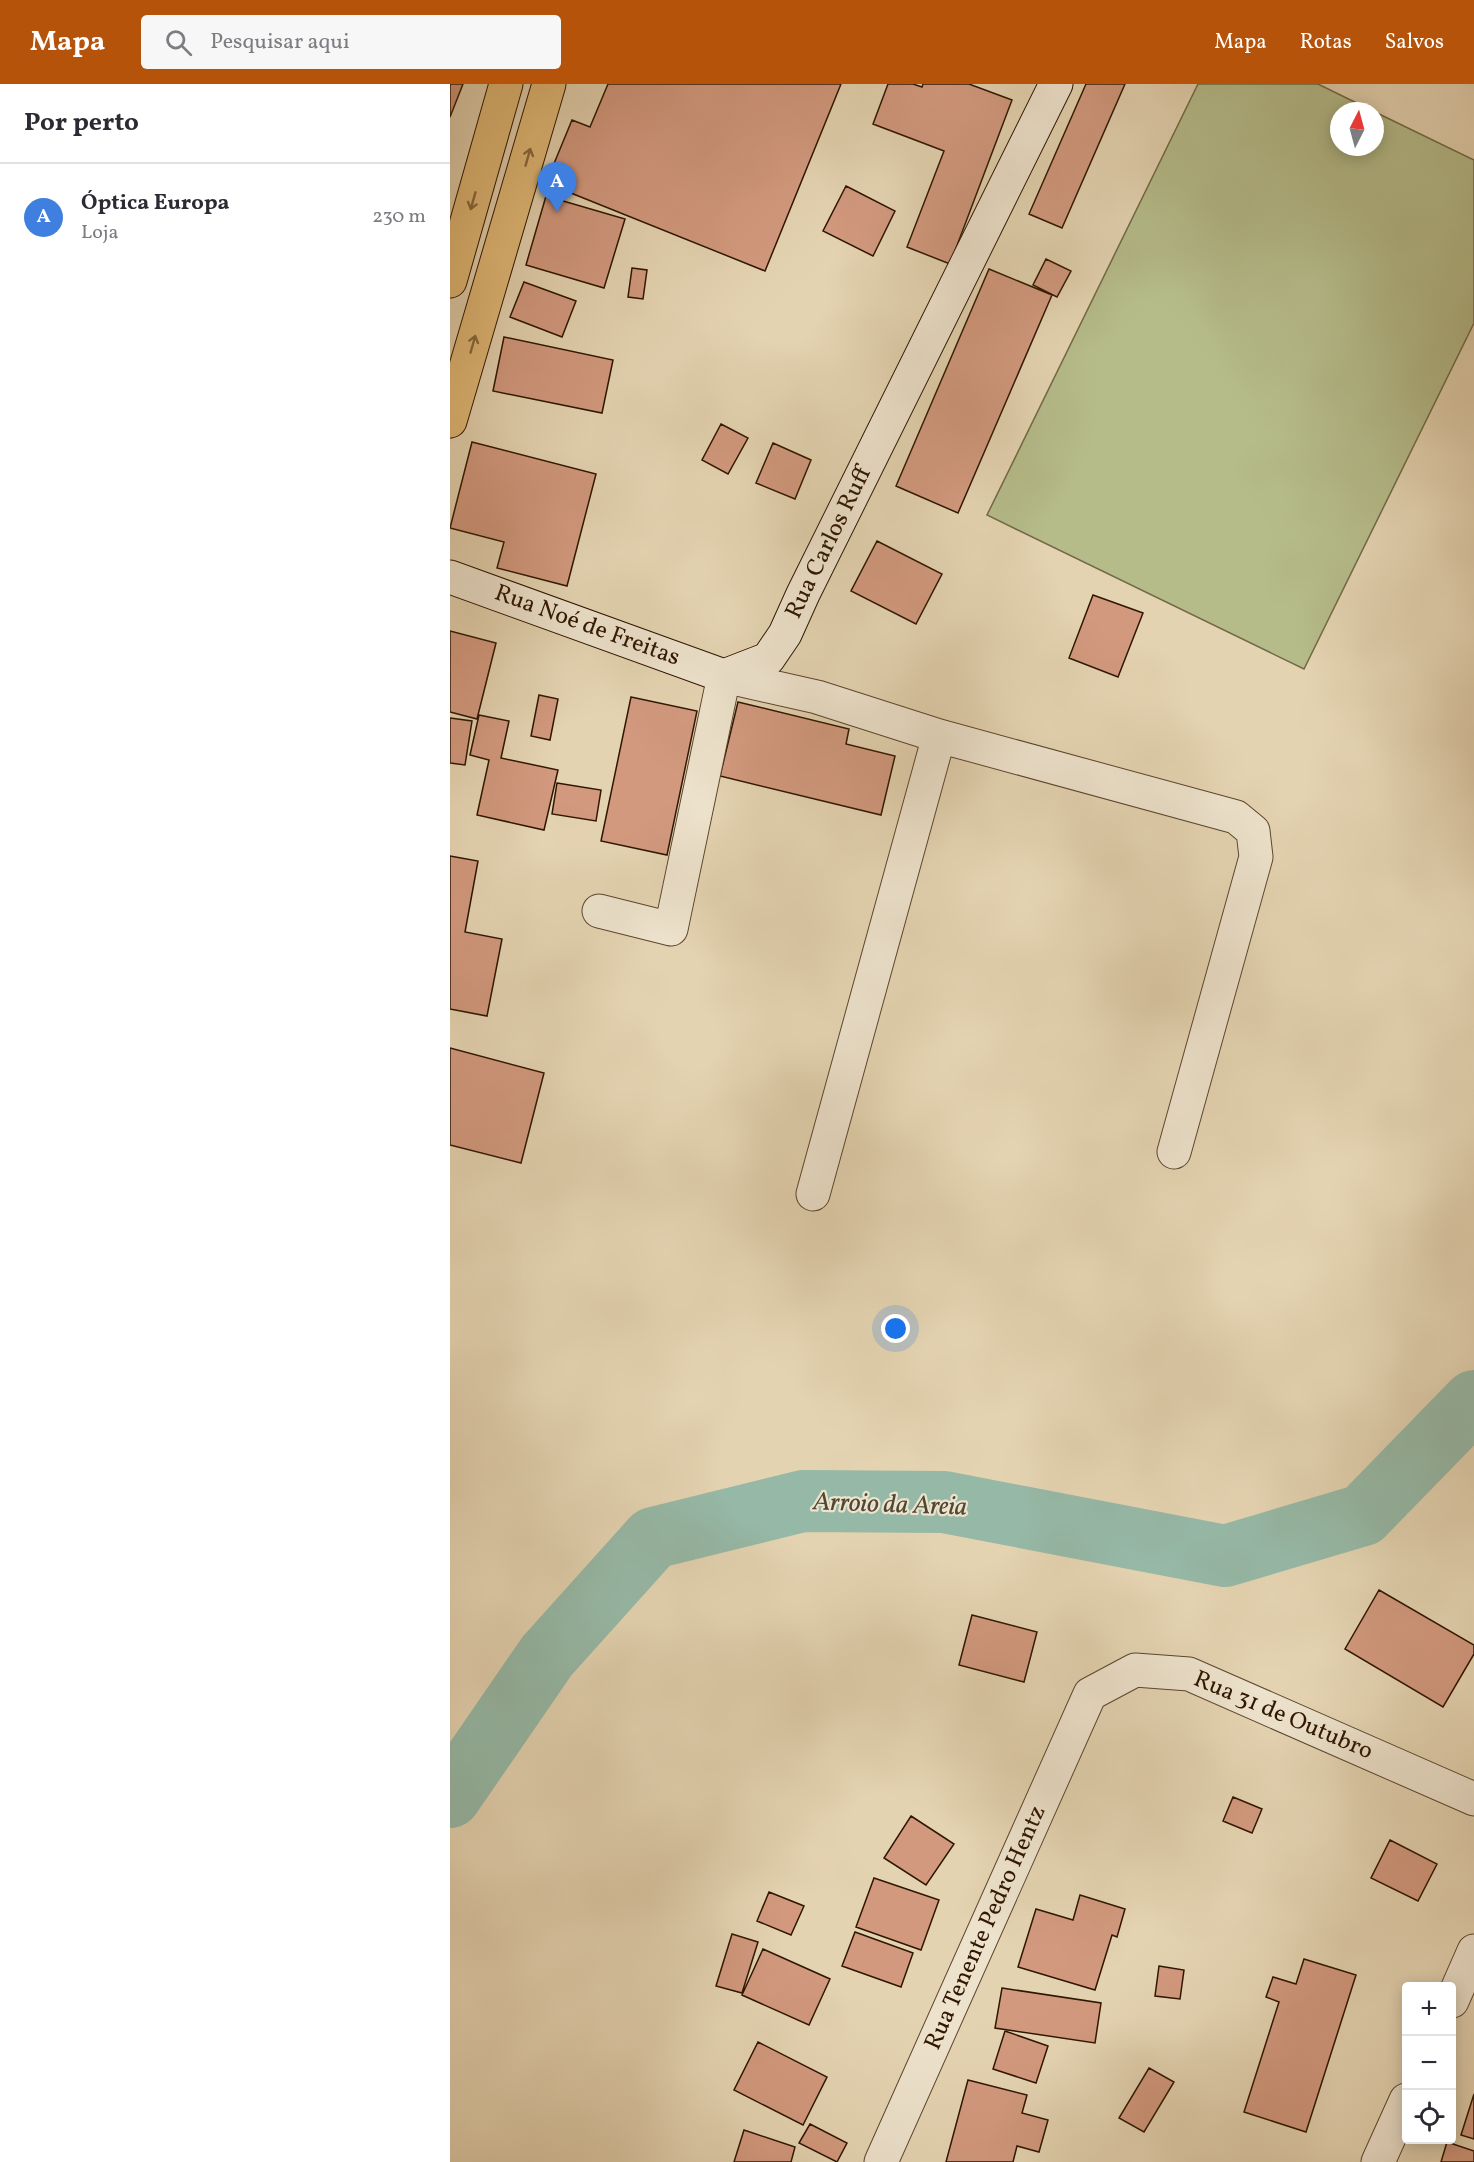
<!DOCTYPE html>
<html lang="pt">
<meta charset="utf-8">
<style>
:root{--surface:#fff;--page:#f7f7f7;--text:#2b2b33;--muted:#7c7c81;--line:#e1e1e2;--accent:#b45309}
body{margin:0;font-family:Vollkorn,serif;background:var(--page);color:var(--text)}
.controls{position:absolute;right:18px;bottom:18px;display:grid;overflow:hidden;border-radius:6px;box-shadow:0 3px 15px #0003}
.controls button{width:54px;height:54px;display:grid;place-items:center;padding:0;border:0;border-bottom:2px solid var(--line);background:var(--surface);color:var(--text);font:30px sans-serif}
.compass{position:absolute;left:880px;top:18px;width:54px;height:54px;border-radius:50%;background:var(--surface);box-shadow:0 3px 15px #0003;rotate:6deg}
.you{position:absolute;left:446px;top:1245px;width:21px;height:21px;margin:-15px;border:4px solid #fff;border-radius:50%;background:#1a73e8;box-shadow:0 0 0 9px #1a73e833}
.badge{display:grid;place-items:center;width:39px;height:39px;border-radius:50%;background:var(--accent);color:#fff;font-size:20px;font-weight:700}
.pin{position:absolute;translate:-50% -50px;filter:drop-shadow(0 2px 3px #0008)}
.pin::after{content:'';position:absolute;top:32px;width:21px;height:18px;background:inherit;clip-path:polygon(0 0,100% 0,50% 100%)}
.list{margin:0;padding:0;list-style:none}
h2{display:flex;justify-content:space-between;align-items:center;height:78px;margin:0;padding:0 24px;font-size:26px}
h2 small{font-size:20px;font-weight:400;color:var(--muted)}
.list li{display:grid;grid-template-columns:39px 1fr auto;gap:18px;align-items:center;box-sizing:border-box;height:108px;padding:0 24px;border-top:2px solid var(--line)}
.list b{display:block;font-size:22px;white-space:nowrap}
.list p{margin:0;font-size:20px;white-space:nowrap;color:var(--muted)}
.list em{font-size:20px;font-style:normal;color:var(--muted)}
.icon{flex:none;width:33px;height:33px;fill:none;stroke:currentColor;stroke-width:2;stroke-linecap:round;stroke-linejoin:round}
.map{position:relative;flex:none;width:1024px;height:2078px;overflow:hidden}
header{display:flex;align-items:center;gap:36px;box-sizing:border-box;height:84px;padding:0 30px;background:var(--accent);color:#fff}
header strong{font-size:28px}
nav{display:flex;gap:33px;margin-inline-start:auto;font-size:21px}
.search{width:420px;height:54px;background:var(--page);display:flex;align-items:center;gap:15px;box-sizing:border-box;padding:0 21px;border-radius:6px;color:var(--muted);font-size:22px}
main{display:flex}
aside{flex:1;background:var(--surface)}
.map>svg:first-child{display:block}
.green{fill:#b5bc8a;stroke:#726946;stroke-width:1.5}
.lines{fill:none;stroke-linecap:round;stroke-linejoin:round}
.river{stroke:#96b9a7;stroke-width:62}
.building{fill:#d2997e;stroke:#2f1601;stroke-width:1.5}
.street-casing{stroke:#5c452d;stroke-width:35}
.secondary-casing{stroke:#2f1601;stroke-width:35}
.primary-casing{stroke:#2f1601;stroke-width:35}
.street{stroke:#ede2cc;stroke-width:33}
.secondary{stroke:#ede2cc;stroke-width:33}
.primary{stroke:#e2ba78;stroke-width:33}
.oneway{stroke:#88683c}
.labels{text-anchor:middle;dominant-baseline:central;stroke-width:4.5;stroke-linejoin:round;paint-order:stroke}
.street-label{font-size:24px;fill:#2f1601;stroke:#ede2cc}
.water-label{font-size:26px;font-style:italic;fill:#4e4733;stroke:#ede2cc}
</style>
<header>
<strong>Mapa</strong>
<div class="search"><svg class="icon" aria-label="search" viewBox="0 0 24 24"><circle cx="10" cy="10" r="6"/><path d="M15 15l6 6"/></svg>Pesquisar aqui</div>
<nav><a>Mapa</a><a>Rotas</a><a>Salvos</a></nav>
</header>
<main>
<aside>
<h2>Por perto<small></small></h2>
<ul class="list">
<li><span class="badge" style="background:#3f7fe0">A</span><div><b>Óptica Europa</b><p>Loja</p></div><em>230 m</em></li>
</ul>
</aside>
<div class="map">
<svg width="1024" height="2078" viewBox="0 0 1024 2078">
<rect width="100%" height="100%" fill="#e4d3b1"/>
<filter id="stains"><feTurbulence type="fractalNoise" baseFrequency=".00333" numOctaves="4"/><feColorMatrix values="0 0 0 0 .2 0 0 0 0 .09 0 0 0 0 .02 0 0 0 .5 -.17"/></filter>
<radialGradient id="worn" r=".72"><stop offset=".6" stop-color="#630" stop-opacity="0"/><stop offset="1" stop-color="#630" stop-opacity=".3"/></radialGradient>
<!-- green -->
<path class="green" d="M748,0H868L923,27H889V63H925V28L1024,76V239L854,585L537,431Z"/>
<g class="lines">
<!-- river -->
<path class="river" d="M0,1713L97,1572L203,1454L353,1417L494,1418L775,1472L913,1431L1024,1317"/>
</g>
<!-- building -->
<path class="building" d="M0,0H13L0,33Z
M158,0H391L315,187L96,99L122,36L140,43Z
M438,0H463L472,3L473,0H519L562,16L500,180L457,163L494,67L423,40Z
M636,0H675L612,144L579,130Z
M396,102L445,127L423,172L373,147Z
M96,112L175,135L154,204L76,181Z
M596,175L621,187L607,213L583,201Z
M182,184L197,186L193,215L178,213Z
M539,185L602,211L508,429L446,402Z
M74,198L126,217L112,253L60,233Z
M54,253L163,276L152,329L43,307Z
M271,340L298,354L278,390L252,376Z
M22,358L146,390L117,502L47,484L54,458L0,444Z
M323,359L361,376L345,415L306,399Z
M427,457L492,490L466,540L401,507Z
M643,511L693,529L668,593L619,574Z
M0,547L46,559L27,635L0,628Z
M89,611L108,615L100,656L81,652Z
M181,613L247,627L217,771L151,757Z
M288,618L399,645L396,660L445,672L431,731L270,692Z
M29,631L59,637L51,674L108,686L94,746L27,731L39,676L20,671Z
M0,634L22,637L15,681L0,679Z
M107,699L151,706L146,737L102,730Z
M0,772L28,777L15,848L52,855L37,932L0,925Z
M0,964L94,989L71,1079L0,1061Z
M929,1506L1024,1561V1570L993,1623L895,1565Z
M522,1531L587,1548L574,1598L509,1581Z
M783,1713L812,1725L802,1749L773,1737Z
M461,1732L504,1760L476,1801L434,1774Z
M940,1756L987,1780L968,1817L921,1794Z
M424,1794L489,1816L471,1866L406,1843Z
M319,1808L354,1822L341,1851L307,1837Z
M630,1811L675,1825L667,1853L662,1851L645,1906L568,1883L586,1825L623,1836Z
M405,1848L463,1869L451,1903L392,1882Z
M282,1850L308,1858L292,1909L266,1902Z
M313,1865L380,1895L359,1941L292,1911Z
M854,1875L906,1891L856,2048L794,2028L829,1918L816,1913L823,1893L846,1900Z
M709,1882L734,1886L730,1915L705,1912Z
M552,1904L651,1919L645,1959L545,1944Z
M555,1947L598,1962L586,1999L543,1985Z
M308,1958L377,1993L353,2041L284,2006Z
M699,1984L724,1998L694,2048L669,2034Z
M518,1996L577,2011L572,2029L598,2036L589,2068L567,2062L563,2078H496Z
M1024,2010V2055L1011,2051Z
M360,2040L397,2059L387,2078L349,2059Z
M294,2046L345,2063L341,2078H284Z
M997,2058L1024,2067V2078H991Z"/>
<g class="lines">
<!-- street casing -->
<g class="street-casing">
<path id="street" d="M149,827L221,845L274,592L367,613L489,652L786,733L803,747L806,773L724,1068
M363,1110L489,652
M1002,1917L1024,1867
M431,2078L640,1610L685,1586L739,1590L1024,1715
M928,2078L956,2016"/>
</g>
<!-- secondary casing -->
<g class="secondary-casing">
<path id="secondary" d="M0,493L274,592L318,575L335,550L353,510L606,0"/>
</g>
<!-- primary casing -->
<g class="primary-casing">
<path id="primary" d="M0,197L56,0
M0,337L99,0"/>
</g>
<!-- street -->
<use href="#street" class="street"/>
<!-- secondary -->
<use href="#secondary" class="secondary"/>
<!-- primary -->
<use href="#primary" class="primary"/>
</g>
<!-- one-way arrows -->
<defs><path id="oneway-shaft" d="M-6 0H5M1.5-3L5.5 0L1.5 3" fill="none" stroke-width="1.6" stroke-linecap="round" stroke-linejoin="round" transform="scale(1.5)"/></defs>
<g class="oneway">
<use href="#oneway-shaft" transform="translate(78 73) rotate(-74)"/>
<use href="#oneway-shaft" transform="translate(23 117) rotate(106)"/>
<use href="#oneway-shaft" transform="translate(23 260) rotate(-74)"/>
</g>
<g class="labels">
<!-- street labels -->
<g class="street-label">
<text transform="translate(379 459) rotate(-64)">Rua Carlos Ruff</text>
<text transform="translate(137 542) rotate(20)">Rua Noé de Freitas</text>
<text transform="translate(833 1632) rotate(23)">Rua 31 de Outubro</text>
<text transform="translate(536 1844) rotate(-66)">Rua Tenente Pedro Hentz</text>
</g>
<!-- water labels -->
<g class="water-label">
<text transform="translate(440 1421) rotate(2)">Arroio da Areia</text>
</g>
</g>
<rect width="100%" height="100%" filter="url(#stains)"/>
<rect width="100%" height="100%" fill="url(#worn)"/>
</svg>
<div class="controls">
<button>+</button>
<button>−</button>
<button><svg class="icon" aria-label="locate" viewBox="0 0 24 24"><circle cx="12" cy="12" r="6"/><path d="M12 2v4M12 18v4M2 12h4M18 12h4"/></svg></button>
</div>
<svg class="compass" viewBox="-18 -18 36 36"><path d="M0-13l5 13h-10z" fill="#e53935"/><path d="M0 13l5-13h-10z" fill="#7c7c81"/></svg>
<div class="you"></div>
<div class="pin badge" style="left:107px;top:128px;background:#3f7fe0">A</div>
</div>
</main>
